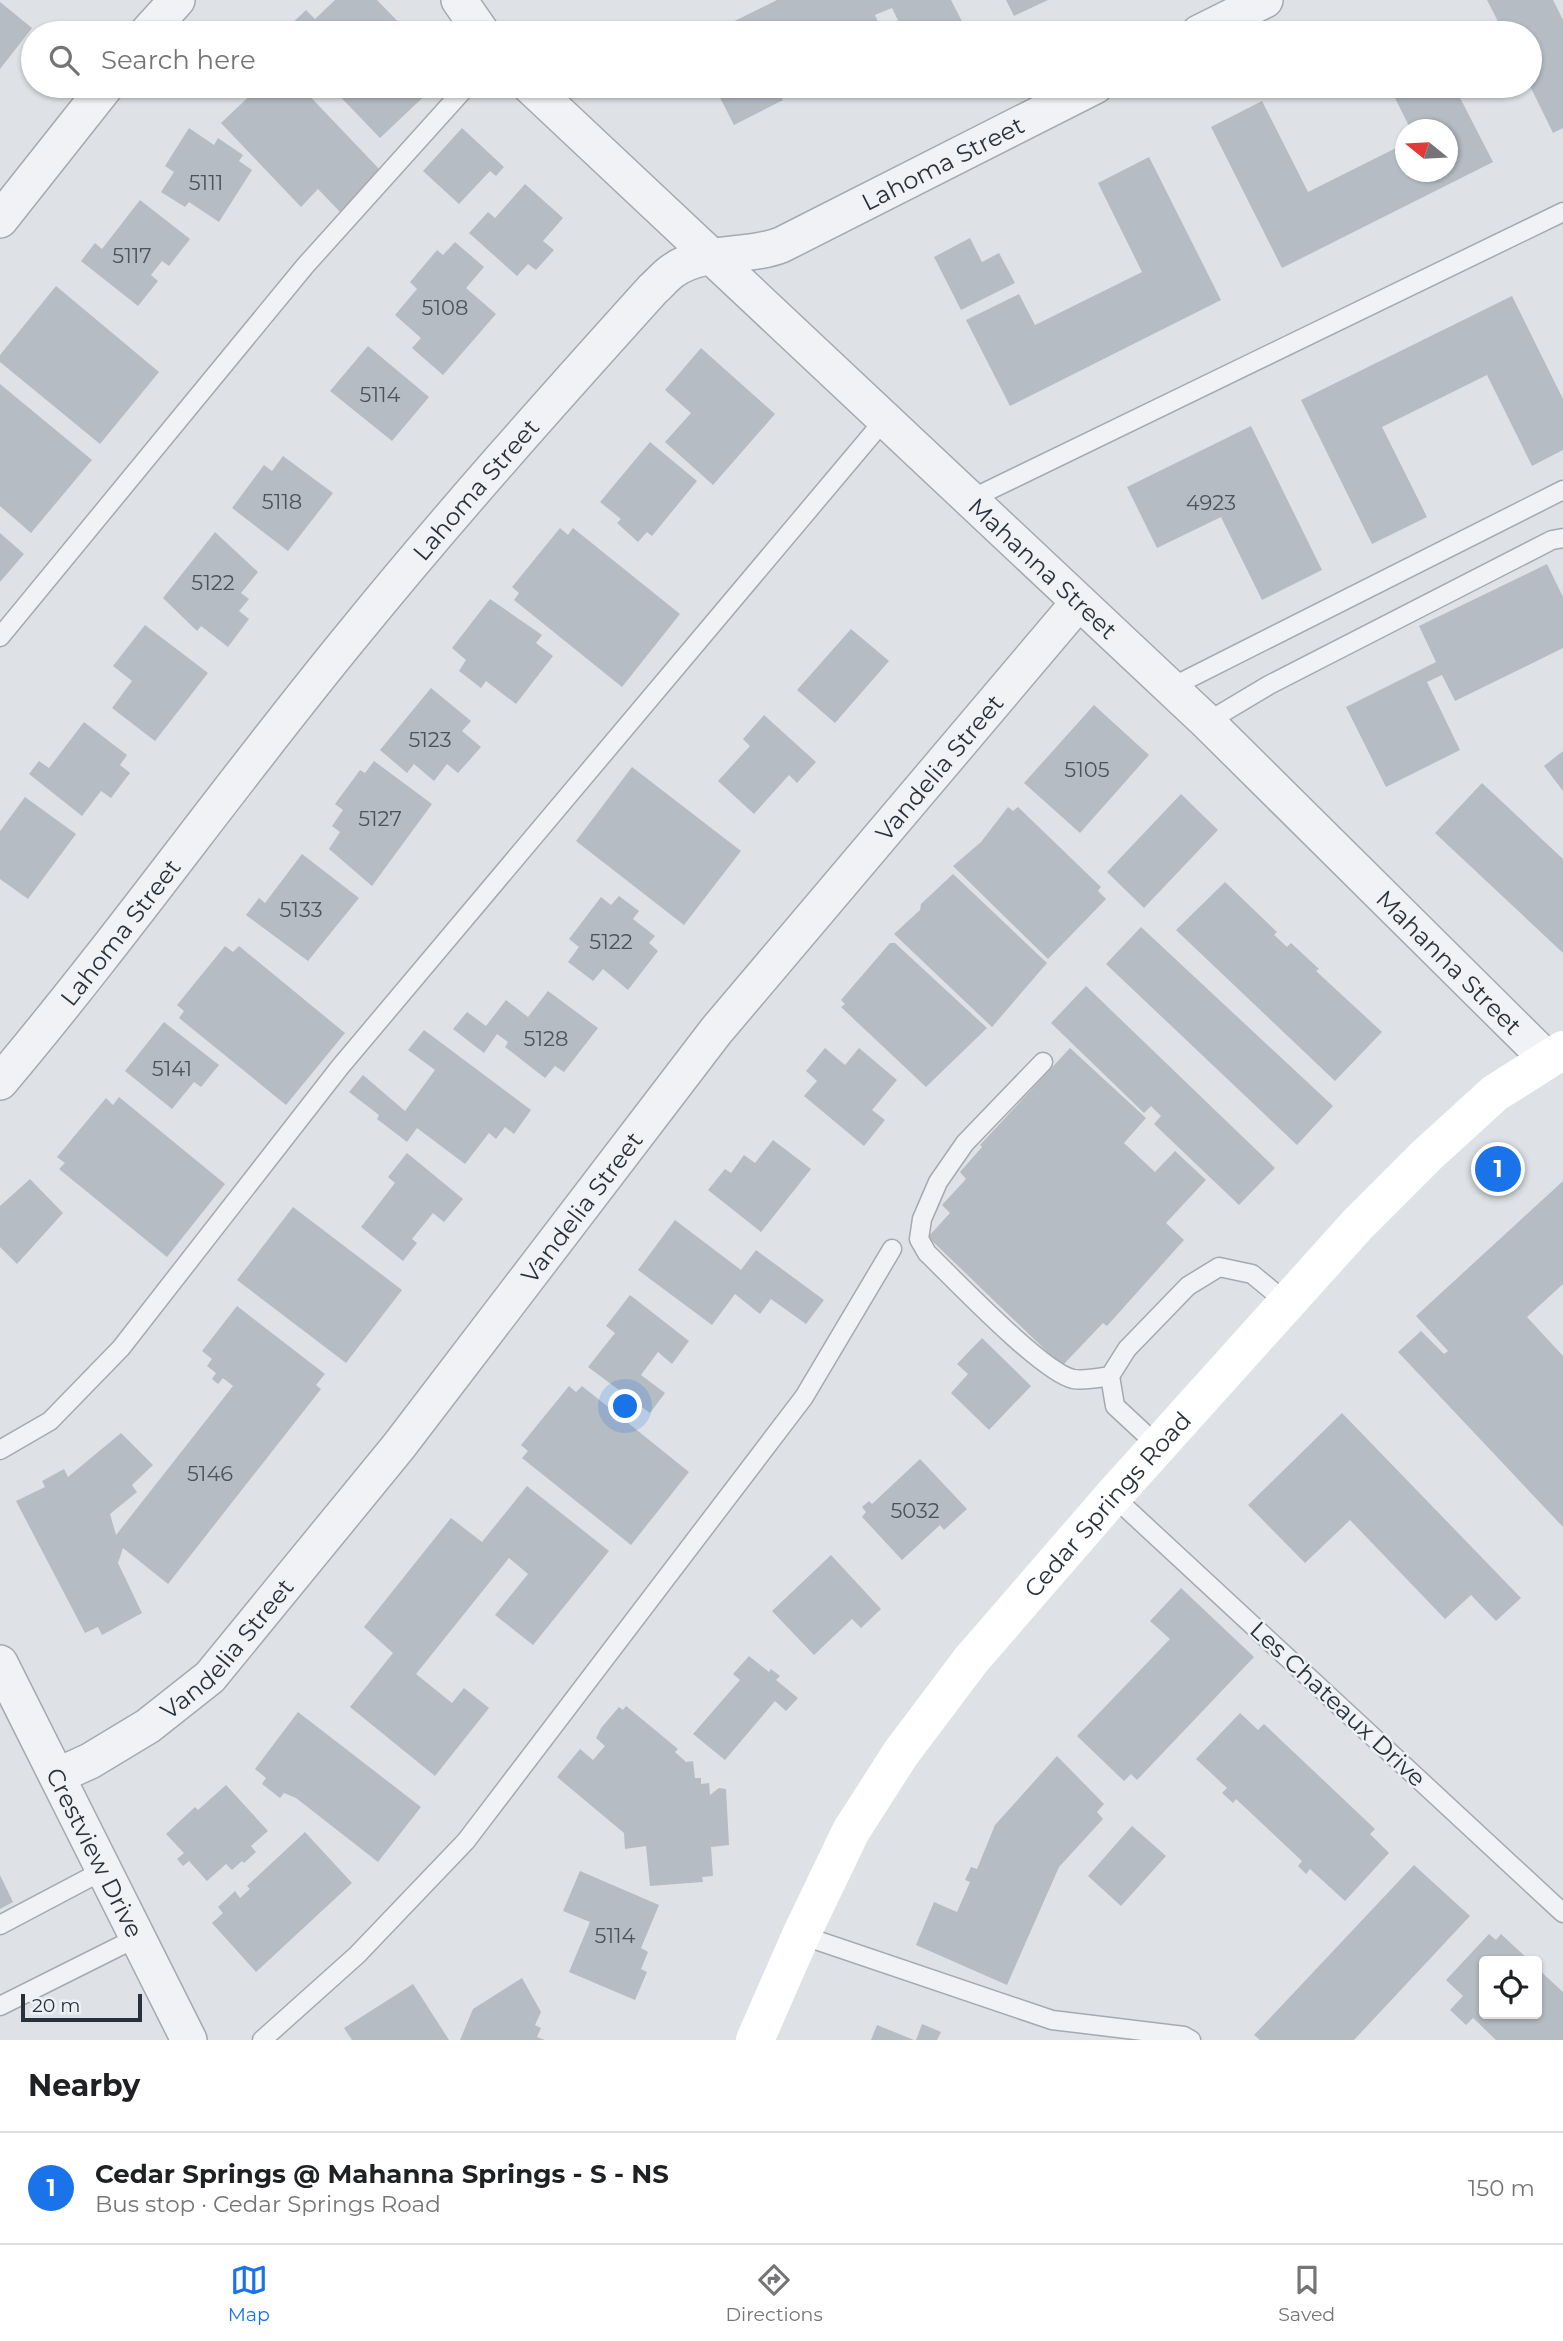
<!DOCTYPE html>
<meta charset="utf-8">
<style>
:root{--surface:#fff;--page:#f6f6f6;--text:#202124;--muted:#757577;--line:#e0e0e0;--accent:#1a73e8}
body{margin:0;font-family:Montserrat,sans-serif;background:var(--page);color:var(--text)}
.controls{position:absolute;right:21px;bottom:21px;display:grid;overflow:hidden;border-radius:7px;box-shadow:0 2px 5px #0004}
.controls button{width:63px;height:63px;display:grid;place-items:center;padding:0;border:0;border-bottom:2px solid var(--line);background:var(--surface);color:var(--text);font:35px sans-serif}
.compass{position:absolute;left:1395px;top:119px;width:63px;height:63px;border-radius:50%;background:var(--surface);box-shadow:0 2px 5px #0004;rotate:288deg}
.scale{position:absolute;left:21px;bottom:18px;width:121px;box-sizing:border-box;padding-left:7px;border:4px solid #28323c;border-top:0;font-size:19px;line-height:24px;white-space:nowrap;color:#28323c;-webkit-text-stroke:5px #edf1f4;paint-order:stroke}
.you{position:absolute;left:626px;top:1407px;width:24px;height:24px;margin:-18px;border:5px solid #fff;border-radius:50%;background:#1a73e8;box-shadow:0 0 0 10px #1a73e833}
.badge{display:grid;place-items:center;width:46px;height:46px;border-radius:50%;background:var(--accent);color:#fff;font-size:23px;font-weight:700}
.pin{position:absolute;translate:-50% -50%;border:4px solid #fff;box-shadow:0 2px 7px #0006}
.list{margin:0;padding:0;list-style:none}
h2{display:flex;justify-content:space-between;align-items:center;height:91px;margin:0;padding:0 28px;font-size:30px}
h2 small{font-size:23px;font-weight:400;color:var(--muted)}
.list li{display:grid;grid-template-columns:46px 1fr auto;gap:21px;align-items:center;box-sizing:border-box;height:112px;padding:0 28px;border-top:2px solid var(--line)}
.list b{display:block;font-size:26px;white-space:nowrap}
.list p{margin:0;font-size:23px;white-space:nowrap;color:var(--muted)}
.list em{font-size:23px;font-style:normal;color:var(--muted)}
.icon{flex:none;width:38px;height:38px;fill:none;stroke:currentColor;stroke-width:2;stroke-linecap:round;stroke-linejoin:round}
.map{position:relative;flex:none;width:1563px;height:2040px;overflow:hidden}
.search{position:absolute;background:var(--surface);box-shadow:0 2px 5px #0004;left:21px;right:21px;top:21px;height:77px;display:flex;align-items:center;gap:18px;box-sizing:border-box;padding:0 24px;border-radius:38px;color:var(--muted);font-size:26px}
.sheet{height:203px;background:var(--surface)}
nav{display:flex;justify-content:space-around;align-items:center;box-sizing:border-box;height:98px;border-top:2px solid var(--line);background:var(--surface);font-size:19px;color:var(--muted)}
nav a{display:grid;justify-items:center;gap:4px}
nav .on{color:var(--accent)}
.map>svg:first-child{display:block}
.building{fill:#b5bcc3}
.lines{fill:none;stroke-linecap:round;stroke-linejoin:round}
.service-casing{stroke:#a4aab0;stroke-width:21}
.minor-casing{stroke:#a4aab0;stroke-width:38}
.service{stroke:#f0f2f5;stroke-width:18}
.minor{stroke:#f0f2f5;stroke-width:35}
.secondary{stroke:#fff;stroke-width:38}
.labels{text-anchor:middle;dominant-baseline:central;stroke-width:5;stroke-linejoin:round;paint-order:stroke}
.number-label{font-size:21px;fill:#4b545e}
.street-label{font-size:24px;fill:#28323c;stroke:#edf1f4}
</style>
<div class="map">
<svg width="1563" height="2040" viewBox="0 0 1563 2040">
<rect width="100%" height="100%" fill="#dee2e6"/>
<!-- building -->
<path class="building" d="M335,0H377L409,33H282L306,10L315,19Z
M777,0H951L968,33H904L892,8L875,15L879,25L863,33H710Z
M1006,0H1048L1014,16Z
M1487,0H1553L1563,20V128L1553,133L1530,86V33H1504Z
M0,2L32,28L0,69Z
M1422,21L1428,33H1397Z
M260,86H300L382,172L340,212L318,189L301,207L221,123Z
M330,86H435L380,138Z
M714,86H776L783,100L734,125Z
M1389,86H1454L1493,162L1282,268L1211,127L1262,101L1308,192L1406,143V172H1448V130H1411Z
M189,128L214,145L218,138L243,155L239,161L252,170L219,222L189,202L185,207L161,192L174,172L165,166Z
M462,128L504,167L496,176L490,171L459,204L423,171Z
M1149,157L1221,300L1010,406L966,320L1019,294L1035,325L1142,272L1098,183Z
M525,184L563,218L543,241L554,250L536,270L528,264L517,276L469,233L488,212L495,218Z
M140,200L190,239L169,266L162,261L151,275L158,281L138,306L81,261L95,243L102,249Z
M970,238L982,262L999,253L1015,283L961,310L934,257Z
M455,242L484,267L466,288L496,314L443,375L412,348L421,338L395,315L417,289L410,282L437,250L443,255Z
M56,286L159,372L100,444L0,362V355Z
M1512,296L1563,399V450L1532,466L1487,375L1382,427L1427,517L1372,544L1301,400Z
M368,346L429,397L392,441L330,391Z
M701,348L775,414L713,485L665,442L691,413L665,390Z
M0,384L92,460L31,533L0,506Z
M1251,426L1322,570L1262,600L1221,517L1157,548L1127,487Z
M650,442L697,481L652,536L647,532L638,542L617,523L621,519L600,502Z
M283,456L333,493L288,551L232,508L264,465L272,471Z
M560,528L568,535L573,528L680,614L622,687L514,600L519,593L512,587Z
M215,532L258,572L241,593L249,599L239,611L249,619L228,647L201,626L197,631L163,598Z
M0,533L24,554L0,582Z
M1547,564L1563,597V648L1455,701L1442,675L1427,682L1460,750L1386,787L1346,707L1436,662L1419,626Z
M490,599L542,635L536,643L553,656L516,704L486,681L481,688L459,671L466,660L452,648Z
M145,625L208,673L155,741L112,708L132,681L113,666Z
M851,629L889,661L835,723L797,690Z
M431,688L471,721L462,731L481,747L458,773L447,764L434,781L414,764L407,773L380,750Z
M1094,705L1149,755L1080,833L1024,783Z
M764,715L816,762L797,783L789,775L754,814L718,781L750,746L743,739Z
M84,722L127,755L120,765L130,773L111,798L101,791L82,816L29,774L39,761L49,768Z
M1563,751V791L1544,766Z
M374,761L432,804L372,886L329,849L340,832L332,826L343,810L335,804L360,770L365,773Z
M632,767L741,851L684,925L576,841Z
M1482,783L1563,859V953L1435,833Z
M1181,794L1218,830L1144,908L1107,872Z
M25,797L76,834L28,899L0,879V831Z
M1008,807L1013,811L1018,807L1101,887L1098,891L1106,899L1048,959L953,866L981,842Z
M302,854L359,898L308,961L246,915L259,898L265,903Z
M953,874L1047,963L992,1027L894,934L920,910L921,904Z
M1225,882L1277,932L1274,935L1287,947L1291,943L1319,969L1316,971L1382,1032L1335,1081L1176,930Z
M619,896L639,911L633,919L655,936L649,943L658,951L628,990L603,969L593,981L568,962L579,947L569,939L601,897L611,905Z
M1141,927L1333,1106L1297,1145L1106,964Z
M890,943H895L987,1028L926,1087L841,1007L845,1004L841,1000Z
M225,946L233,952L239,946L345,1033L286,1105L179,1018L184,1011L177,1005Z
M1086,986L1275,1168L1239,1205L1154,1124L1161,1116L1151,1106L1144,1113L1051,1023Z
M548,991L598,1028L564,1072L555,1066L545,1078L505,1047L508,1042L497,1034L484,1053L453,1029L467,1012L486,1026L506,1000L528,1017Z
M164,1022L219,1065L201,1087L194,1082L172,1109L125,1071Z
M424,1030L531,1110L514,1134L505,1127L496,1139L489,1133L465,1164L417,1128L407,1142L377,1119L379,1115L349,1092L363,1075L405,1111L435,1070L408,1050Z
M825,1048L845,1065L859,1048L897,1080L872,1110L885,1120L864,1146L804,1096L817,1081L806,1071Z
M1070,1048L1146,1118L1124,1143L1155,1172L1175,1151L1206,1180L1166,1223L1184,1240L1107,1326L1103,1323L1062,1366L928,1237L950,1213L942,1205L966,1179L960,1172L982,1147L980,1145Z
M119,1097L225,1184L167,1257L59,1169L65,1163L57,1157L106,1098L113,1105Z
M773,1140L811,1169L761,1232L708,1190L725,1169L731,1173L744,1155L755,1163Z
M407,1153L463,1199L444,1222L433,1213L412,1239L417,1243L403,1261L361,1227L395,1183L388,1177Z
M30,1179L63,1213L17,1264L0,1247V1206Z
M1563,1181V1284L1527,1317L1563,1356V1527L1398,1352L1421,1331L1444,1354L1448,1351L1416,1316Z
M293,1207L402,1290L346,1363L237,1280Z
M675,1220L741,1270L756,1250L824,1300L806,1324L771,1299L760,1314L735,1294L712,1325L638,1270Z
M630,1295L689,1341L672,1364L658,1352L641,1375L665,1393L650,1413L588,1367L615,1333L606,1326Z
M237,1306L325,1374L316,1385L321,1389L168,1584L123,1548L118,1563L142,1613L102,1635L98,1627L85,1633L16,1501L45,1487L42,1481L64,1469L68,1477L121,1433L153,1465L132,1485L137,1492L110,1514L116,1535L233,1386L223,1378L218,1384L212,1379L216,1373L207,1366L212,1359L202,1351Z
M982,1338L1031,1386L989,1430L951,1393L968,1374L957,1364Z
M569,1386L576,1392L582,1386L689,1472L631,1545L522,1458L528,1451L521,1445Z
M1342,1413L1521,1598L1496,1621L1471,1595L1445,1619L1350,1520L1305,1563L1248,1505Z
M920,1459L967,1509L944,1530L940,1525L902,1560L862,1517L866,1512L862,1507L869,1501L872,1504Z
M527,1486L609,1551L533,1645L495,1615L528,1574L509,1558L416,1674L452,1703L464,1688L489,1708L435,1776L350,1707L393,1653L364,1627L451,1518L482,1542Z
M831,1555L881,1609L861,1628L852,1619L814,1655L772,1611Z
M1181,1588L1254,1657L1137,1780L1131,1774L1124,1781L1077,1736L1170,1639L1150,1621Z
M749,1656L769,1672L771,1669L780,1676L776,1680L798,1698L786,1711L775,1701L725,1760L693,1734L740,1680L733,1674Z
M626,1706L678,1749L675,1752L686,1762L693,1761L695,1778H701V1784L709,1783L710,1795L719,1788L726,1789L729,1845L711,1847L713,1876L702,1877L703,1882L650,1886L646,1846L625,1849L624,1833L557,1777L580,1749L593,1760L605,1746L596,1738L601,1728L619,1707L623,1710Z
M298,1712L421,1807L378,1862L296,1798L284,1793L280,1798L262,1784L266,1778L255,1769Z
M1240,1713L1258,1730L1264,1724L1375,1829L1370,1834L1389,1853L1345,1901L1310,1869L1306,1874L1298,1866L1302,1861L1236,1799L1233,1803L1222,1793L1227,1788L1196,1759Z
M1057,1756L1104,1804L1097,1812L1103,1819L1059,1867L1007,1985L916,1945L934,1902L957,1912L970,1882L965,1880L971,1867L977,1869L995,1825Z
M226,1785L268,1831L251,1846L256,1852L244,1863L242,1861L232,1870L226,1864L207,1881L189,1861L183,1866L177,1859L184,1853L166,1834L195,1807L198,1810Z
M1132,1826L1166,1856L1121,1906L1088,1876Z
M305,1832L352,1883L256,1972L212,1923L223,1913L218,1907L235,1891L240,1898L250,1889L247,1886Z
M1414,1865L1470,1916L1354,2040H1260L1254,2035Z
M580,1871L659,1905L641,1948L648,1952L641,1969L647,1972L635,2000L569,1972L590,1922L563,1911Z
M0,1875L13,1902L0,1909Z
M1489,1934L1496,1940L1501,1934L1530,1961H1484V2014H1537V1968L1563,1992V2040H1496L1473,2018L1466,2025L1450,2010L1463,1996L1446,1980Z
M522,1978L541,2012L535,2025L541,2028L537,2037L545,2040H460L473,2009Z
M413,1984L449,2040H352L344,2028Z
M922,2024L941,2032L937,2040H916Z
M877,2025L914,2040H871Z"/>
<g class="lines">
<!-- service casing -->
<g class="service-casing">
<path id="service" d="M969,500L1563,212
M0,637L305,266L467,86
M1170,688L1563,490
M1207,722L1269,685L1552,540L1563,538
M1043,1062L965,1143L938,1182L922,1219L919,1239L927,1253C954,1279 1042,1372 1073,1379C1085,1381 1098,1378 1110,1376
M1158,1446L1115,1406L1110,1376L1127,1349L1188,1286L1219,1267L1252,1274L1286,1302
M0,1450L50,1421L121,1348L340,1067L885,419
M1113,1496L1563,1913
M0,1925L104,1870
M801,1935L1052,2020L1184,2036L1191,2040
M0,2006L138,1937
M262,2040L357,1955L466,1841L804,1397L892,1249"/>
</g>
<!-- minor casing -->
<g class="minor-casing">
<g id="minor">
<path d="M459,0L482,33"/>
<path d="M147,33L177,0"/>
<path d="M1199,33L1265,0"/>
<path id="s1" d="M530,86L1207,722L1547,1059"/>
<path d="M0,220L106,86"/>
<path id="s2" d="M0,1082C123,936 233,780 354,633C450,515 551,402 653,289C660,283 666,275 674,270C704,249 748,258 781,245L1095,86"/>
<path id="s3" d="M0,1663L189,2040"/>
<path id="s4" d="M57,1776L90,1761L148,1726L210,1677L399,1446L716,1031L1079,602"/>
</g>
</g>
<!-- service -->
<use href="#service" class="service"/>
<!-- minor -->
<use href="#minor" class="minor"/>
<!-- secondary -->
<path class="secondary" id="s5" d="M755,2040L801,1935L851,1831L901,1753L971,1660L1113,1496L1357,1225L1427,1155L1495,1093L1563,1050"/>
</g>
<g class="labels">
<!-- number labels -->
<g class="number-label">
<text x="206" y="182">5111</text>
<text x="132" y="255">5117</text>
<text x="445" y="307">5108</text>
<text x="380" y="394">5114</text>
<text x="282" y="501">5118</text>
<text x="1211" y="502">4923</text>
<text x="213" y="582">5122</text>
<text x="430" y="739">5123</text>
<text x="1087" y="769">5105</text>
<text x="380" y="818">5127</text>
<text x="301" y="909">5133</text>
<text x="611" y="941">5122</text>
<text x="546" y="1038">5128</text>
<text x="172" y="1068">5141</text>
<text x="210" y="1473">5146</text>
<text x="915" y="1510">5032</text>
<text x="615" y="1935">5114</text>
</g>
<!-- street labels -->
<g class="street-label">
<text stroke="none"><textPath href="#s2" startOffset="1348">Lahoma Street</textPath></text>
<text stroke="none"><textPath href="#s2" startOffset="760">Lahoma Street</textPath></text>
<text stroke="none"><textPath href="#s1" startOffset="704">Mahanna Street</textPath></text>
<text stroke="none"><textPath href="#s4" startOffset="1349">Vandelia Street</textPath></text>
<text stroke="none"><textPath href="#s2" startOffset="192">Lahoma Street</textPath></text>
<text stroke="none"><textPath href="#s1" startOffset="1270">Mahanna Street</textPath></text>
<text stroke="none"><textPath href="#s4" startOffset="782">Vandelia Street</textPath></text>
<text stroke="none"><textPath href="#s5" startOffset="646">Cedar Springs Road</textPath></text>
<text stroke="none"><textPath href="#s4" startOffset="215">Vandelia Street</textPath></text>
<text transform="translate(1338 1704) rotate(43)">Les Chateaux Drive</text>
<text stroke="none"><textPath href="#s3" startOffset="212">Crestview Drive</textPath></text>
</g>
</g>
</svg>
<div class="controls">
<button><svg class="icon" aria-label="locate" viewBox="0 0 24 24"><circle cx="12" cy="12" r="6"/><path d="M12 2v4M12 18v4M2 12h4M18 12h4"/></svg></button>
</div>
<svg class="compass" viewBox="-18 -18 36 36"><path d="M0-13l5 13h-10z" fill="#e53935"/><path d="M0 13l5-13h-10z" fill="#757577"/></svg>
<div class="scale">20 m</div>
<div class="you"></div>
<div class="pin badge" style="left:1498px;top:1169px">1</div>
<div class="search"><svg class="icon" aria-label="search" viewBox="0 0 24 24"><circle cx="10" cy="10" r="6"/><path d="M15 15l6 6"/></svg>Search here</div>
</div>
<section class="sheet">
<h2>Nearby<small></small></h2>
<ul class="list">
<li><span class="badge">1</span><div><b>Cedar Springs @ Mahanna Springs - S - NS</b><p>Bus stop · Cedar Springs Road</p></div><em>150 m</em></li>
</ul>
</section>
<nav>
<a class="on"><svg class="icon" aria-label="map" viewBox="0 0 24 24"><path d="M3 6l6-2 6 2 6-2v14l-6 2-6-2-6 2zM9 4v14M15 6v14"/></svg>Map</a>
<a><svg class="icon" aria-label="directions" viewBox="0 0 24 24"><path d="M12 3l9 9-9 9-9-9zM9 14v-3h6M13 9l2 2-2 2"/></svg>Directions</a>
<a><svg class="icon" aria-label="saved" viewBox="0 0 24 24"><path d="M7 4h10v16l-5-4-5 4z"/></svg>Saved</a>
</nav>
